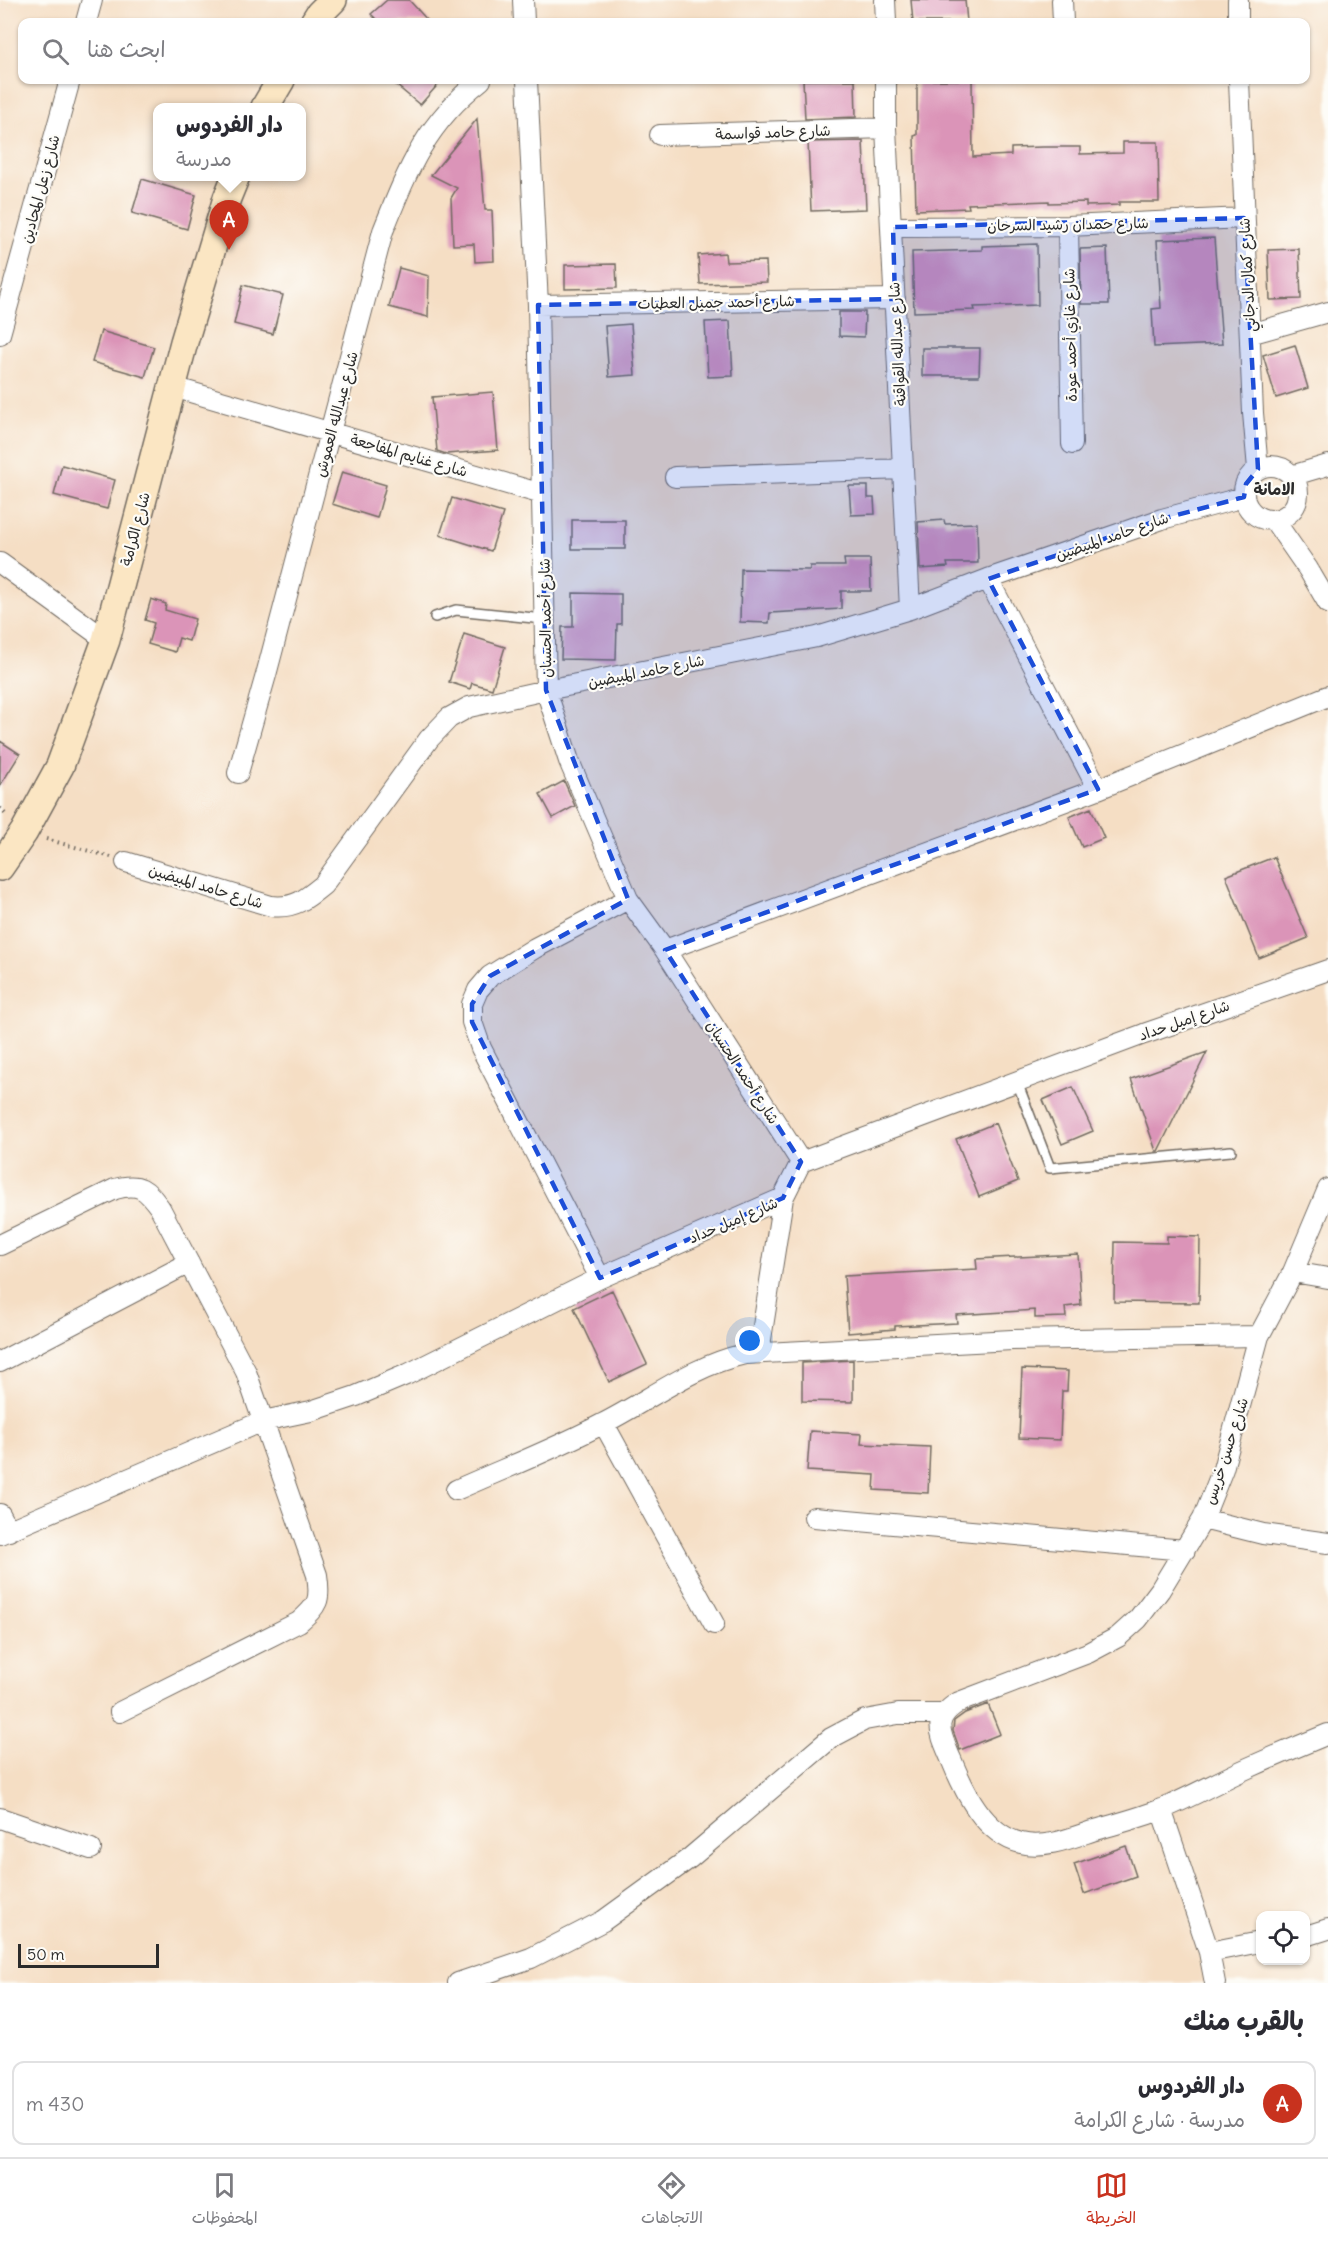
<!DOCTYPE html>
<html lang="ar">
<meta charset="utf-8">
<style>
:root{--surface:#fff;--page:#f7f7f7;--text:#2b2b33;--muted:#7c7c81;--line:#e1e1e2;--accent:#c8321e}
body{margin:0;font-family:Delius,"Playpen Sans Arabic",sans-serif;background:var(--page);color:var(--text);direction:rtl}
.controls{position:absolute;right:18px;bottom:18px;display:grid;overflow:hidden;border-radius:12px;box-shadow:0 2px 4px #0004}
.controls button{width:54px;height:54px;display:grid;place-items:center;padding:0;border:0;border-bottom:2px solid var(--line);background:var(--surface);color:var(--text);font:30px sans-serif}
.scale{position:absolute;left:18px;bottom:15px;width:141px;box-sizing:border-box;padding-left:6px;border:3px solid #2b2b2b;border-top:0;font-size:16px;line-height:21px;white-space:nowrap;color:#2b2b2b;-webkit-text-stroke:4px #fdfcf7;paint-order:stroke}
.you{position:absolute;left:750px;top:1341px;width:21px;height:21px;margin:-15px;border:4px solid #fff;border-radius:50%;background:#1a73e8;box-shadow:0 0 0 9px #1a73e833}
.badge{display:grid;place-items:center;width:39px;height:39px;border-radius:50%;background:var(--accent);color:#fff;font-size:20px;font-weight:700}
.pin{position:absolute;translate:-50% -50px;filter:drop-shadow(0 2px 3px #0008)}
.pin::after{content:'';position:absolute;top:32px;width:21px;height:18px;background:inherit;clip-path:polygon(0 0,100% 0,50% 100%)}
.popup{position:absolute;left:153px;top:103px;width:153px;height:78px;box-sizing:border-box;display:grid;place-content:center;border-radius:12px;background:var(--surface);filter:drop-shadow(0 2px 4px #0005);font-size:20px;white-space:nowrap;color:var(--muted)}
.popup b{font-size:22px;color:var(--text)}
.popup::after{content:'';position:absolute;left:50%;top:100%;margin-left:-12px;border:12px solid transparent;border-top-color:var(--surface)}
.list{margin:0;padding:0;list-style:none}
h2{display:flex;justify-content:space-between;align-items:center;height:78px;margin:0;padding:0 24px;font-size:26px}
h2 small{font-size:20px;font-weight:400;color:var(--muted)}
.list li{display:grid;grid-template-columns:39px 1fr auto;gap:18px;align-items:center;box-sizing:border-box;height:84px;margin:0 12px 12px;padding:0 12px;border:2px solid var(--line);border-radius:12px}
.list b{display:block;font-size:22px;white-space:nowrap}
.list p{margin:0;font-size:20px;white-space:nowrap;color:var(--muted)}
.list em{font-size:20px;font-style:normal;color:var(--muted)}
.icon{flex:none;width:33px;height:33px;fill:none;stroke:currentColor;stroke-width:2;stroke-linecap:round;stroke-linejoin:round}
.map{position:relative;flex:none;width:1328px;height:1983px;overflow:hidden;direction:ltr}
.search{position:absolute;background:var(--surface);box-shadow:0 2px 4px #0004;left:18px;right:18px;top:18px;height:66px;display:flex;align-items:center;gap:15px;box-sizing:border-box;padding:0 21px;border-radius:12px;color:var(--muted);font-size:22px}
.sheet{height:174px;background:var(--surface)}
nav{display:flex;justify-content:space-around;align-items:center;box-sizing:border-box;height:84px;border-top:2px solid var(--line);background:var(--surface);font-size:16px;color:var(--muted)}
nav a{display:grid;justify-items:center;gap:3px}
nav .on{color:var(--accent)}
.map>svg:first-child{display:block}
.building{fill:#db94b8}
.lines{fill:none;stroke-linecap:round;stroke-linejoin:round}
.lane-casing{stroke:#726a61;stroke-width:12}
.street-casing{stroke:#726a61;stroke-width:22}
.secondary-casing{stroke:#726a61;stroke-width:30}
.path{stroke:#726a61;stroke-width:4;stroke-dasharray:1.5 4.5;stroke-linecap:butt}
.lane{stroke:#fff;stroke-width:9}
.street{stroke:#fff;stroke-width:20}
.secondary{stroke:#fbe6c3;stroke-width:27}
.marked{fill:#1d4ed8;fill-opacity:0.2;stroke:#1d4ed8;stroke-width:4.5;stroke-dasharray:12 8;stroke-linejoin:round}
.labels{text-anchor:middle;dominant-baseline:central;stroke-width:4.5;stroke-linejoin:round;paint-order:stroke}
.street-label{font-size:15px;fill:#2b2b2b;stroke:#fdfcf7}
.neighbourhood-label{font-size:16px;font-weight:bold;fill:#2b2b2b;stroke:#fdfcf7}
</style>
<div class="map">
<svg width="1328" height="1983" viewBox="0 0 1328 1983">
<rect width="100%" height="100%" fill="#fdfcf7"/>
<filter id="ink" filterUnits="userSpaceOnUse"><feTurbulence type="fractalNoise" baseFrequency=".0167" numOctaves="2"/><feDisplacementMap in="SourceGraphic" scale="12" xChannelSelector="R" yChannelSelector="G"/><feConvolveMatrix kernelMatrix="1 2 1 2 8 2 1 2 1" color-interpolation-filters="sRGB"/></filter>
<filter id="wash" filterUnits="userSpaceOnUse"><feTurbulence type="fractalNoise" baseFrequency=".008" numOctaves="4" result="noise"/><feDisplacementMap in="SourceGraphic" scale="24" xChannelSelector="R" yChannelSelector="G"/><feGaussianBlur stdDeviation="1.35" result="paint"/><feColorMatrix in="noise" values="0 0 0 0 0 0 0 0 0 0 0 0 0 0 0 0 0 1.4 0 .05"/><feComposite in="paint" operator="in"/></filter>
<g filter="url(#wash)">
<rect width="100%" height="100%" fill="#f5dec4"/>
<g id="blocks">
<!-- building -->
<path class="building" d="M387,0H409L429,22H379L371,14Z
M911,0H965L967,22H913Z
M390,80H442L420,105Z
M803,80H855L856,117L805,119Z
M917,80H972L973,157L1011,155V148L1043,147H1080V154L1123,153V142H1158L1159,202H1119V205L1086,206V202L1049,203V201L968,204L969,208L916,210L914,136L917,135Z
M477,119L485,210H492L494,261L475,262L474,244L453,245L451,198L457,188L431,175Z
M863,141L866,209L811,211L808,142Z
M142,179L196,195L187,229L132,213Z
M1214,238L1222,344L1154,347L1152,309L1161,308L1157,240Z
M1037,244L1038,305L974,307L975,310L914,312L912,252L982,250V246Z
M1107,248L1109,304H1081L1080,249Z
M1299,249L1301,299L1270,300L1268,250Z
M725,253L726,262L766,261L767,282L700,284L698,255Z
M616,264L617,288L565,289V265Z
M399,268L429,276L428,317L389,307Z
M243,285L283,295L273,334L234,324Z
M839,312H865L864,337L839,336Z
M730,321L733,376L708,377L705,322Z
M631,324L635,375L609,377L605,326Z
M101,331L154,347L145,377L92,362Z
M1295,345L1308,388L1276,398L1263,355Z
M922,348H980L979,376H922Z
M493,392L498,450L446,454L437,451L432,397Z
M62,465L115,480L107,509L54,495Z
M342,472L386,485L377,518L332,504Z
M849,486H868V498H874L875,514L851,515Z
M452,498L503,513L491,551L440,535Z
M572,520H625V549H572Z
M944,520L945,524L977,523L978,563H947L948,567L920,569L918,522Z
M844,559H870L871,591H841V609L770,613L769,623L740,622L741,569L810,570V566H845Z
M573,593L621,594V624H617L616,660L561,659L562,627H573Z
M151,599L166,604L165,610L195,619L189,641L179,638L175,652L148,644L154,623L145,620Z
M464,634L505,647L492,689L472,683L470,689L449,682Z
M0,741L20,754L0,786Z
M564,781L575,806L553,818L540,794Z
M1091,808L1104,838L1082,847L1069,817Z
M1274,857L1308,938L1259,958L1226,876Z
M1207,1052L1158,1151H1156L1131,1079Z
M1073,1087L1093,1131L1062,1144L1043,1100Z
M995,1123L1018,1181L979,1197L956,1139Z
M1167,1236L1200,1237L1199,1303L1114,1302L1115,1242L1167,1243Z
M1078,1254L1081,1305L1065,1307L1066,1317L1035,1318V1310L956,1315L957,1323L895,1326V1329L848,1333L844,1276L977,1269L976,1259Z
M612,1290L647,1364L609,1382L574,1308Z
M853,1360V1402L802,1401V1363Z
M1022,1369L1068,1371L1067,1391H1062L1060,1440L1019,1438Z
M810,1431L862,1434L861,1444L930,1447L928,1493L874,1490L875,1475L807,1471Z
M988,1704L1000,1734L960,1750L953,1731L954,1721L965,1713Z
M1126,1846L1136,1876L1084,1894L1074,1864Z"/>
</g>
</g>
<g filter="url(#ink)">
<use href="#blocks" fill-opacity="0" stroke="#726a61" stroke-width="1.5"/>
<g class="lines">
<!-- lane casing -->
<g class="lane-casing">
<path id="lane" d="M435,617L456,610L544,619
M1017,1082L1050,1168L1231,1151"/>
</g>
<!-- street casing -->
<g class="street-casing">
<path id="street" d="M523,0L524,22
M885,0L886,22
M1062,0L1063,22
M1238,0V22
M86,22L92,0
M527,80L538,305L546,690L569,761L628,899L665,950L801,1162
M886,80V128L910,609
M1239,80L1253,413L1258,469
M660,135L886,128
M1068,226L1072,444
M893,227L1068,226L1244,218
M538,305L895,299
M0,334L70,80
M1250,334L1328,312
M173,387L542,494
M1244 493a27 27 0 1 1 54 0a27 27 0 1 1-54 0Z
M1291,476L1328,465
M675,477L903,469
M1274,520L1308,569L1328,603
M0,563L106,640
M988,579L1098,789
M238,773L266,675L383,231C408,169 426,123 481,80
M126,862L271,906C294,909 306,899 323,885L429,739L449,718L469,707L546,690L817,637L910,609L988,579L1162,519L1244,497
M665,950L1098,789L1328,696
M1328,1189L1293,1272L1259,1336L1223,1469L1203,1519L1160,1590L1138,1619L1118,1637L1088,1653L959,1702C931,1718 940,1733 951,1759C964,1791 984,1834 1021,1843C1044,1849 1071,1838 1092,1831C1115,1824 1140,1818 1162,1809C1191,1797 1219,1781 1248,1768C1275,1756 1301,1745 1328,1734
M0,1245L115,1189C140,1182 146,1189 160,1208L246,1372L317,1575C321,1601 318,1605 299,1622L120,1712
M1293,1272L1328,1278
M600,1278L481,1048L472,1022V1004L478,990L490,976L535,948L628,899
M759,1352L783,1198
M0,1362L189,1263
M604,1424L714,1624
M456,1490C505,1468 555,1449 602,1424C650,1400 691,1366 745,1354L1012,1340L1259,1336
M0,1514L9,1531
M814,1517L1185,1550
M1203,1519L1263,1534L1328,1543
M0,1534L263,1421L311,1411L356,1396L408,1374L600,1278L783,1198L801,1162L1144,1034L1328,970
M1161,1809L1209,1952L1215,1983
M0,1818L91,1849
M1306,1936L1328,1929
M1209,1952L1260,1942
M458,1983L531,1958L603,1921L690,1858L831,1738L865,1720L898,1714H942"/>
</g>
<!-- secondary casing -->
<g class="secondary-casing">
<path id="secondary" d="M314,22L319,14L333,0
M265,107L281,80
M0,867L24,832L60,766L106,640L184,342L227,198L236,176"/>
</g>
<!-- path -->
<path class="path" d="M0,808L7,816
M46,839L111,857"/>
<!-- lane -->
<use href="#lane" class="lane"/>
<!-- street -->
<use href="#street" class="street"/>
<!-- secondary -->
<use href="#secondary" class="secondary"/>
</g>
</g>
<!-- marked area -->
<path class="marked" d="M1244,218L1258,469L1246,484L1244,497L1162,519L988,579L1098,789L665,950L801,1162L783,1198L600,1278L472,1022V1004L490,976L628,899L546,690L538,305L895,299L893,227Z"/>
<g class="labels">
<!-- street labels -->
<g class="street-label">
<text transform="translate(773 132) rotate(-2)">شارع حامد قواسمة</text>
<text transform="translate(40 189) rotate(-75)">شارع زعل المحادين</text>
<text transform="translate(1068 224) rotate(-1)">شارع حمدان رشيد السرحان</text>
<text transform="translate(1247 275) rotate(-93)">شارع كمال الدجاني</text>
<text transform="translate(716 302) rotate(-1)">شارع أحمد جميل العطيات</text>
<text transform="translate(1070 335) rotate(-91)">شارع غازي أحمد عودة</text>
<text transform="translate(897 344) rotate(-93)">شارع عبدالله القواقنة</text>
<text transform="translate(336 414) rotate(-75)">شارع عبدالله العموش</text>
<text transform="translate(409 455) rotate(16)">شارع غنايم المفاجعة</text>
<text transform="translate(135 529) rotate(-75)">شارع الكرامة</text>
<text transform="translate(1112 536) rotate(-19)">شارع حامد المبيضين</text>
<text transform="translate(545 618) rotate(-91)">شارع أحمد الحسبان</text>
<text transform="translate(646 671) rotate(-11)">شارع حامد المبيضين</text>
<text transform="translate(206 886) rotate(17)">شارع حامد المبيضين</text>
<text transform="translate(1184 1020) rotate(-19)">شارع إميل حداد</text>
<text transform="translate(743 1072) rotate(57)">شارع أحمد الحسبان</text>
<text transform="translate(733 1220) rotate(-23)">شارع إميل حداد</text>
<text transform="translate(1226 1451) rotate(-72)">شارع حسن خريس</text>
</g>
<!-- neighbourhood labels -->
<g class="neighbourhood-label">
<text x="1274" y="489">الامانة</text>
</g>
</g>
</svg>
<div class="controls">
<button><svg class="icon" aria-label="locate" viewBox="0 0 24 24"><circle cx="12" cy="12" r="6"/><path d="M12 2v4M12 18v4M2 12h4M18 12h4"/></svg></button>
</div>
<div class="scale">50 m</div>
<div class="you"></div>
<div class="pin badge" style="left:229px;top:250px">A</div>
<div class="popup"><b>دار الفردوس</b>مدرسة</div>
<div class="search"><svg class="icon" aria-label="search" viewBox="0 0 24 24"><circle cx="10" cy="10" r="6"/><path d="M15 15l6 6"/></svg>ابحث هنا</div>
</div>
<section class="sheet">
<h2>بالقرب منك<small></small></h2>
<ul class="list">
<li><span class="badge">A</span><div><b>دار الفردوس</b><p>مدرسة · شارع الكرامة</p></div><em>430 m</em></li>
</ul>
</section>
<nav>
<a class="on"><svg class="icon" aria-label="map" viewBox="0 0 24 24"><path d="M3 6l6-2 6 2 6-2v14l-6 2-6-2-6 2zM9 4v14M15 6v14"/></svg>الخريطة</a>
<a><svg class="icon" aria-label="directions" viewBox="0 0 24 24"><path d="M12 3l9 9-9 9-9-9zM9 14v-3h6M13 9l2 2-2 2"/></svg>الاتجاهات</a>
<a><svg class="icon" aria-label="saved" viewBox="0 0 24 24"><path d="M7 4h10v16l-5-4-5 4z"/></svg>المحفوظات</a>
</nav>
